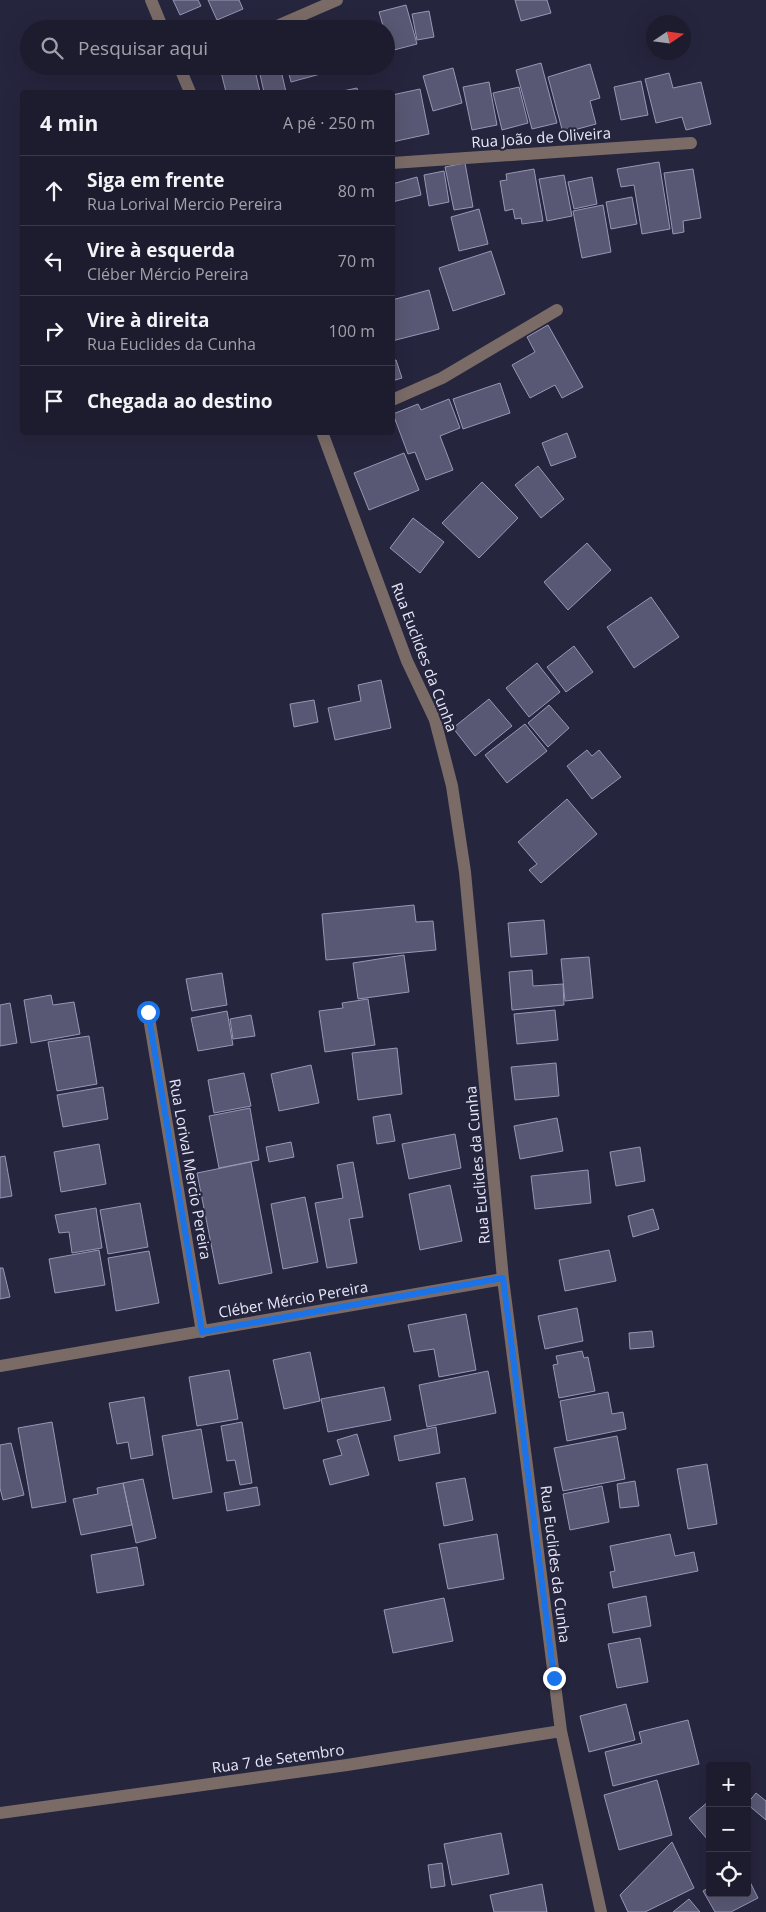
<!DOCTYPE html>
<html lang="pt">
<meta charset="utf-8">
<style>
:root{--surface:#1c1c2e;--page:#29293a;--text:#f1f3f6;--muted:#a0a1aa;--line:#3a3a4a}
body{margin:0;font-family:"Open Sans",sans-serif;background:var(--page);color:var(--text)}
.controls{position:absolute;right:15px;bottom:15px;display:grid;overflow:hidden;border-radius:5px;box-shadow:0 5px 20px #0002}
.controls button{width:45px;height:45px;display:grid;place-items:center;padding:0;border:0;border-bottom:1px solid var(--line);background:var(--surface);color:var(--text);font:25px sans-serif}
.compass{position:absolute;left:646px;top:15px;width:45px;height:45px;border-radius:50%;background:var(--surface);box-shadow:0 5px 20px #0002;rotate:77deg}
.stop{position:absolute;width:15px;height:15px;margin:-11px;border:4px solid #1a73e8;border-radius:50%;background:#fff}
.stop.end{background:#1a73e8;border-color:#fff;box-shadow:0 1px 5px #0008}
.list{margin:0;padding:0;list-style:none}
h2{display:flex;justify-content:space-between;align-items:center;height:65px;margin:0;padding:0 20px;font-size:21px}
h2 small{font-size:16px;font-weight:400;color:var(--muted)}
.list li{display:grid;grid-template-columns:32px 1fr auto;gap:15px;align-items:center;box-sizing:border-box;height:70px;padding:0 20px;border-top:1px solid var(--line)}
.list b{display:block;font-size:19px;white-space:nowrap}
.list p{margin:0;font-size:16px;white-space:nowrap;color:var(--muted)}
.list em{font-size:16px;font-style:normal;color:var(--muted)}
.icon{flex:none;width:28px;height:28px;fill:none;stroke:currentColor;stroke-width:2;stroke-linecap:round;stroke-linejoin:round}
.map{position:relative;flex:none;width:766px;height:1912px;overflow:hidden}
.search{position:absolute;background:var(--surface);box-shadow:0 5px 20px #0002;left:20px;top:20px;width:375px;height:55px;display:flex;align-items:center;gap:12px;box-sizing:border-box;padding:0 18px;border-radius:28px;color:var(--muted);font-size:19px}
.panel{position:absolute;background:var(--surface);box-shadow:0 5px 20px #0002;left:20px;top:90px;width:375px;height:345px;border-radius:5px}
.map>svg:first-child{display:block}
.building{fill:#585874;stroke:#9797b6}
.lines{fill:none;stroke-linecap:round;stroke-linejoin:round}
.minor{stroke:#7a6b67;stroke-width:12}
.route{stroke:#1a73e8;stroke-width:6}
.labels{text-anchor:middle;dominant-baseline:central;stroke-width:4.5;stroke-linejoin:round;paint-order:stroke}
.street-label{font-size:15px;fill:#e7e7f8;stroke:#26253e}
</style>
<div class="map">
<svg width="766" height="1912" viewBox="0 0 766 1912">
<rect width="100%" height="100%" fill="#26253e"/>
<!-- building -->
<path class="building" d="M173,0H198L201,6L180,15Z
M208,0H239L243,9L217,20Z
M515,0H547L551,13L521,21Z
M406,5L417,44L390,51L386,29H384L379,12Z
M429,11L434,37L417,40L412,14Z
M541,63L557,123L532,129L516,70Z
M590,64L600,98L590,101L596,124L563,133L548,77Z
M244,66H254L260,92H226L221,72Z
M258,66H280L286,92H264Z
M287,66H334L335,70L291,82Z
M453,68L462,103L433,111L423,76Z
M669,73L673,88L701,82L711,124L686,130L682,117L656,123L645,79Z
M641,81L648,115L621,120L614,87Z
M489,82L497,125L472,130L463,87Z
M519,87L528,123L502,130L493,93Z
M357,88L358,92H338Z
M420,89L429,134L392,142V95Z
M659,162L670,229L642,234L634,185L621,187L617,169Z
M465,163L473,207L454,210L445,167Z
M534,169L543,221L522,224L521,218L515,219L513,209L505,211L500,181L507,180L506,174Z
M693,169L701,218L683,221L684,232L673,234L664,173Z
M444,171L449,202L429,206L424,175Z
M564,175L572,216L547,221L539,179Z
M417,177L421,195L392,202V184Z
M592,177L597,204L574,209L568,182Z
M632,197L637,224L611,229L606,202Z
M603,205L611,252L582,258L573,211Z
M479,209L488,244L459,251L451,217Z
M491,251L505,294L453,311L439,268Z
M429,290L439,329L392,341V300Z
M548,325L583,387L562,398L555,385L530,398L512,365L535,352L527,337Z
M396,360L402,378L392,381V361Z
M500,383L510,413L463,429L453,399Z
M449,399L460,428L440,436L453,470L426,480L415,452L408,454L393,414L418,404L421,410Z
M567,433L576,457L551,466L542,443Z
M404,453L419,490L369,510L354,473Z
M538,466L564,499L541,518L515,485Z
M482,482L518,518L479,558L442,523Z
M413,518L444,542L420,573L390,548Z
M587,543L611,570L568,610L544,582Z
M651,597L679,637L634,668L607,627Z
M574,646L593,672L566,692L547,667Z
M537,663L560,692L529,717L506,688Z
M381,680L391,728L335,740L328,708L361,701L358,685Z
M489,699L512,726L475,756L453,728Z
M314,700L318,722L294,727L290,704Z
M549,705L569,728L548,747L528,723Z
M525,724L547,751L507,783L485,755Z
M587,750L592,756L599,750L621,777L592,799L567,766Z
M567,799L597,834L541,883L529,870L537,864L518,842Z
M414,905L416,922L433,921L436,950L326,960L322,914Z
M544,920L547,954L511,957L508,923Z
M404,955L409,992L358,999L353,963Z
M589,957L593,998L565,1001L561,959Z
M532,970L533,986L563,984L564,1005L512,1010L509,972Z
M222,973L227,1005L192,1011L186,979Z
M51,995L53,1005L74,1002L80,1034L31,1043L24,1000Z
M368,999L375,1045L325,1052L319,1011L343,1008L342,1003Z
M10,1003L17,1043L0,1046V1005Z
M555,1010L558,1040L517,1044L514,1014Z
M227,1011L233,1045L198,1051L191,1018Z
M251,1015L255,1036L233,1039L230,1019Z
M89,1036L97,1084L57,1091L48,1042Z
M397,1048L402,1094L358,1100L352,1053Z
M556,1063L559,1096L515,1100L511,1067Z
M311,1065L319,1103L279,1111L271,1074Z
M244,1073L251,1106L214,1113L208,1080Z
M103,1087L108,1119L63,1127L57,1095Z
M250,1108L259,1160L219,1168L209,1116Z
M390,1114L395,1141L377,1144L373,1117Z
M557,1118L563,1151L520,1159L514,1126Z
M455,1134L461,1168L409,1179L402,1144Z
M291,1142L294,1157L269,1162L266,1147Z
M99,1144L106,1184L61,1192L54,1152Z
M640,1147L645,1181L616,1186L610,1152Z
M5,1156L12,1196L0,1198V1157Z
M251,1162L272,1273L219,1284L197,1173Z
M353,1162L363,1217L349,1219L357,1263L327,1268L315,1203L343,1198L337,1165Z
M588,1170L591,1203L535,1209L531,1176Z
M450,1185L462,1241L420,1250L409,1194Z
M305,1197L318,1262L283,1269L271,1204Z
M140,1203L148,1247L108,1254L100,1210Z
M96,1208L102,1248L72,1253L69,1232L59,1233L55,1215Z
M653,1209L659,1229L633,1237L628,1216Z
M99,1250L105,1285L55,1293L49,1259Z
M609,1250L616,1281L565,1291L559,1260Z
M149,1251L159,1303L116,1311L108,1258Z
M0,1268H3L10,1297L0,1299Z
M577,1308L583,1341L545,1349L538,1316Z
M466,1314L476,1370L439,1377L434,1349L414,1352L408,1325Z
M652,1331L654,1347L630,1349L629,1333Z
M582,1351L584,1358L588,1357L595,1391L559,1398L553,1365L558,1364L556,1356Z
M310,1352L320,1401L284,1409L273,1360Z
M229,1370L238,1419L197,1426L189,1377Z
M488,1371L496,1413L427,1427L419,1385Z
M384,1387L391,1420L328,1432L321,1399Z
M608,1392L612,1414L623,1412L626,1429L567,1441L560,1401Z
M144,1397L153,1455L131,1459L128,1442L117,1444L109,1403Z
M52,1422L66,1502L32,1508L18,1428Z
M242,1422L252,1483L240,1485L235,1460L227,1461L221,1426Z
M436,1427L440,1453L399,1461L394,1436Z
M201,1429L212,1492L173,1499L162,1436Z
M357,1434L369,1475L330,1485L323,1460L342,1455L337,1440Z
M617,1436L625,1479L563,1491L554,1448Z
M11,1443L24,1495L3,1500L0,1488V1445Z
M707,1464L717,1524L688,1529L677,1469Z
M465,1478L473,1520L444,1526L436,1483Z
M143,1479L156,1538L136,1543L123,1483Z
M635,1481L639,1506L620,1508L617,1484Z
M123,1483L132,1525L81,1535L73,1499L98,1494L97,1488Z
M602,1486L609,1522L570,1530L563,1494Z
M257,1487L260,1505L227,1511L224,1493Z
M497,1534L504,1579L448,1589L439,1544Z
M670,1534L675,1556L694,1552L698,1571L613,1588L610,1572L615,1571L610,1546Z
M137,1547L144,1585L97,1593L91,1555Z
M646,1596L651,1626L613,1633L608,1604Z
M444,1598L453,1641L393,1653L384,1610Z
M640,1638L648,1682L617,1688L608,1644Z
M626,1704L635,1740L589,1752L580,1716Z
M688,1720L699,1764L613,1786L605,1752L642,1743L639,1732Z
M657,1780L672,1835L619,1850L604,1795Z
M756,1793L766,1801V1820L747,1804Z
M709,1801L710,1838L708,1840L689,1818Z
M501,1833L509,1874L452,1885L444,1844Z
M672,1842L694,1888L645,1912H628L620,1895Z
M442,1863L445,1886L431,1888L428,1865Z
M747,1876L758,1898L731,1912H715L703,1891L710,1887V1893H747Z
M542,1884L547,1912H494L490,1895Z
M689,1899L700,1912H673Z"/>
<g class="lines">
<!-- minor -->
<path class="minor" d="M151,0L163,29
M270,29L337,0
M179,66L190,92
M392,163L691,143
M392,400L442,378L557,310
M322,432L407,661L435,720L452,786L465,872L503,1279L561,1731L601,1912
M148,1012L202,1332
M0,1366L503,1279
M0,1813L347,1765L561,1731"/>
</g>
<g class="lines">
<!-- route -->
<path class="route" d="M148,1012L202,1332L503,1278L554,1678"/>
</g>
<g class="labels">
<!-- street labels -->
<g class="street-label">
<text transform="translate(541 137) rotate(-4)">Rua João de Oliveira</text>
<text transform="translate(425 657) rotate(69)">Rua Euclides da Cunha</text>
<text transform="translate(477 1165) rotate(-95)">Rua Euclides da Cunha</text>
<text transform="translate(191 1169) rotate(80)">Rua Lorival Mercio Pereira</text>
<text transform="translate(293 1299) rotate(-10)">Cléber Mércio Pereira</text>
<text transform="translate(556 1564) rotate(83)">Rua Euclides da Cunha</text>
<text transform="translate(278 1758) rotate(-8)">Rua 7 de Setembro</text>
</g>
</g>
</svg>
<div class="controls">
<button>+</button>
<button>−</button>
<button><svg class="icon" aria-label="locate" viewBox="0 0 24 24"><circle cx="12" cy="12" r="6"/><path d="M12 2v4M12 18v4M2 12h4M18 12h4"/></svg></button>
</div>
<svg class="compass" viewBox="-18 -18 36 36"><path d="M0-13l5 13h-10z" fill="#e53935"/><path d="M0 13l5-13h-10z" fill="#a0a1aa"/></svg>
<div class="stop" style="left:148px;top:1012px"></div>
<div class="stop end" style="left:554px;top:1678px"></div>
<div class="search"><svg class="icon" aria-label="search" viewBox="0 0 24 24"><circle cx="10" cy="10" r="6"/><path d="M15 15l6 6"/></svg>Pesquisar aqui</div>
<section class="panel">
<h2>4 min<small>A pé · 250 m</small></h2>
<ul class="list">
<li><svg class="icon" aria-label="ahead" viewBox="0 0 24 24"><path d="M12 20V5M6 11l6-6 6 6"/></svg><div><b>Siga em frente</b><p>Rua Lorival Mercio Pereira</p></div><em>80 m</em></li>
<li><svg class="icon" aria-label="left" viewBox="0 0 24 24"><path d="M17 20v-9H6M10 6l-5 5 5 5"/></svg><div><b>Vire à esquerda</b><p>Cléber Mércio Pereira</p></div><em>70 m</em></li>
<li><svg class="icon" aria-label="right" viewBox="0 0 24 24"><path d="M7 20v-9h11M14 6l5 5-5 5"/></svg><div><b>Vire à direita</b><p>Rua Euclides da Cunha</p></div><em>100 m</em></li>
<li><svg class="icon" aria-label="arrive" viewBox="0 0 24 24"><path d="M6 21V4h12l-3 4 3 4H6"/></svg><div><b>Chegada ao destino</b></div></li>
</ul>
</section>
</div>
